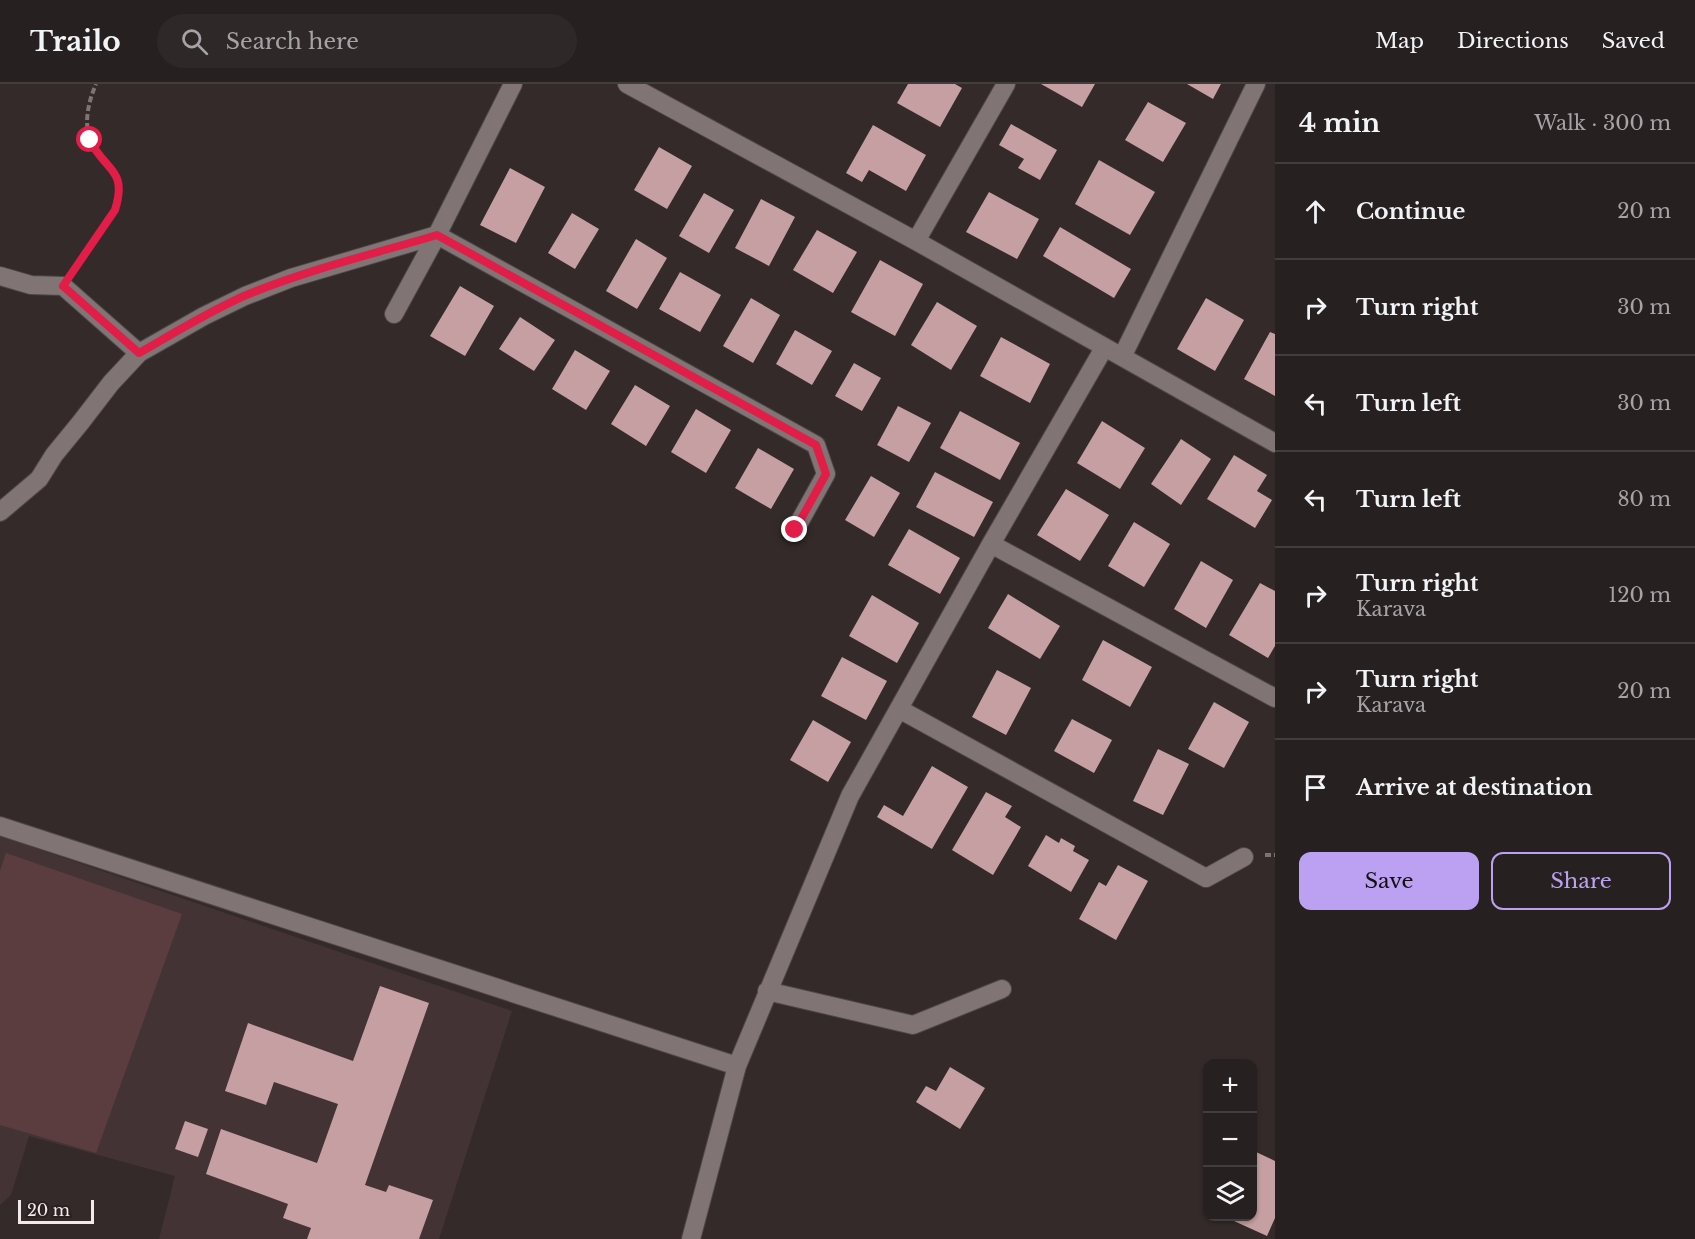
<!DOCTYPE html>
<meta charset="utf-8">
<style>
:root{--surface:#272020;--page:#2f2829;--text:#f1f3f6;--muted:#a4a3a5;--line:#433e3e;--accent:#bca0f2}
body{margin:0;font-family:"Libre Baskerville",serif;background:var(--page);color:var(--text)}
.controls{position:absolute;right:18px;bottom:18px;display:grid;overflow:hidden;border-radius:12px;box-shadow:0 2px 4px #0004}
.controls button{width:54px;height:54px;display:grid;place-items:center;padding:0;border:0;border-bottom:2px solid var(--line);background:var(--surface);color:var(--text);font:30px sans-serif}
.scale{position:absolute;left:18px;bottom:15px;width:76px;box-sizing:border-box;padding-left:6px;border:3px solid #f1eaea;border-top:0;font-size:16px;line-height:21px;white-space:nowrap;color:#f1eaea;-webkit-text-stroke:4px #2a2021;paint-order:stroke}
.stop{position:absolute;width:18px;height:18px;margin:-14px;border:4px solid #e11d48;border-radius:50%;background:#fff}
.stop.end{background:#e11d48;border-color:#fff;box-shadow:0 2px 6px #0008}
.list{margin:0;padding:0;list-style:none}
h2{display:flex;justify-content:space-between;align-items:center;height:78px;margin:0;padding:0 24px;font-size:26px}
h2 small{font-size:20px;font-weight:400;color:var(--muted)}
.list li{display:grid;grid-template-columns:39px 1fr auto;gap:18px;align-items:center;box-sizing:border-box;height:96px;padding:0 24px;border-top:2px solid var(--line)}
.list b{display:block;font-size:22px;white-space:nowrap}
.list p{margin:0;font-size:20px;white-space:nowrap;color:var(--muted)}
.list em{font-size:20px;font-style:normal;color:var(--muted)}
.actions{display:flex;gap:12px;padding:18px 24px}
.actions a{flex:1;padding:14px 0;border:2px solid var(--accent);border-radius:12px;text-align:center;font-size:21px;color:var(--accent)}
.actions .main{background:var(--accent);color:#111}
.icon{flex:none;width:33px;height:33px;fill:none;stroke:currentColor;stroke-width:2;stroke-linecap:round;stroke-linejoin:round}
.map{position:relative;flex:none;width:1275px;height:1155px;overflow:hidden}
header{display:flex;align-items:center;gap:36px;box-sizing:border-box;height:84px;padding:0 30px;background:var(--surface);border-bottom:2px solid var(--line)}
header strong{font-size:28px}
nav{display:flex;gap:33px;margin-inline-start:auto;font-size:21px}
.search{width:420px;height:54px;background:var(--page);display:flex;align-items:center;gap:15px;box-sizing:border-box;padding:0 21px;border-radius:33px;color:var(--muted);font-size:22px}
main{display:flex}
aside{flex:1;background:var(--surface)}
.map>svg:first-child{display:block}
.built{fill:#443334}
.green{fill:#5c3d3f}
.building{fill:#c59fa1}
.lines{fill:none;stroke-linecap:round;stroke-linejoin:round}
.minor-casing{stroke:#4f4747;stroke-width:20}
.path{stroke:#7d7474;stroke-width:4;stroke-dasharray:6 3;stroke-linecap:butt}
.minor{stroke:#807475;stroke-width:18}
.route{stroke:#e11d48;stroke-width:8}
</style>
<header>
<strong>Trailo</strong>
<div class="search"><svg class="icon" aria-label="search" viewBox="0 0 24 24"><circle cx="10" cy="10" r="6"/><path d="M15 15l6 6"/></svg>Search here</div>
<nav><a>Map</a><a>Directions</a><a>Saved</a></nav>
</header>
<main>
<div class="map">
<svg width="1275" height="1155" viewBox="0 0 1275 1155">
<rect width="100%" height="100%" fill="#342a2a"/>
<!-- built -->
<path class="built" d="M0,752L512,927L439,1155H159L175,1092L29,1052L11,1111L0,1121Z"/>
<!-- green -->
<path class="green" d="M6,769L182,830L96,1069L0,1041V787Z"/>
<!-- building -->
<path class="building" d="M908,0H955L962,4L940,43L897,19Z
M1041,0H1095L1082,23Z
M1187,0H1221L1213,15Z
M1148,18L1186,39L1163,78L1125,56Z
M1011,40L1057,66L1040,96L1018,84L1024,75L999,61Z
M873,41L926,71L906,107L869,86L862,98L846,89Z
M659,63L692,82L667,125L634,106Z
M1099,76L1155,108L1130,151L1075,120Z
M510,84L545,103L516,159L480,141Z
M989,108L1039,135L1017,175L966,148Z
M704,109L734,126L709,169L679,152Z
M761,115L795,133L769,182L735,164Z
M572,129L599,145L575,185L548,169Z
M1060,143L1131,185L1114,214L1043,172Z
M817,146L857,168L833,209L793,186Z
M636,155L667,174L637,225L606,207Z
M880,176L923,200L895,252L851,228Z
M680,188L721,211L700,248L659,225Z
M460,202L494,222L465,272L430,252Z
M751,214L780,231L753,279L723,262Z
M1206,214L1244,236L1215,287L1177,265Z
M937,218L977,242L951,286L911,261Z
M520,233L555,256L534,287L499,265Z
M795,246L832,267L812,301L776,280Z
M1270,248L1275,250V312L1244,295Z
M1001,253L1050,280L1030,319L980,292Z
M575,266L610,287L586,326L552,305Z
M854,279L881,294L862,327L835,312Z
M635,301L670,322L646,362L611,340Z
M898,322L931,339L909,378L877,361Z
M696,325L731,346L706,389L671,368Z
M960,327L1020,359L1000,396L940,364Z
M1102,337L1145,364L1120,405L1077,379Z
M1181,355L1211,375L1181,421L1151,400Z
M758,364L794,385L771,425L735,404Z
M1234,371L1267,391L1257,407L1272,416L1255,444L1207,415Z
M935,388L993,418L974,453L916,423Z
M871,392L900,409L874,453L845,436Z
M1066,405L1109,431L1080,477L1037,451Z
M1134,438L1170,460L1144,503L1108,482Z
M909,445L960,474L940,510L888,481Z
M1201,477L1233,496L1206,544L1174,525Z
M1260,499L1275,507V562L1268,574L1229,551Z
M1008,510L1060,542L1040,575L988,544Z
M872,511L919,539L897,579L849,552Z
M1103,556L1152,583L1130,623L1082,596Z
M842,573L887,597L866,636L821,612Z
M997,586L1031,604L1006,651L972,633Z
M1214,618L1249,638L1224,684L1188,665Z
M1072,635L1112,656L1094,689L1054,667Z
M813,636L851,658L828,698L790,676Z
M1158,665L1189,680L1163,731L1133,717Z
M932,682L968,703L932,765L877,733L884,721L903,732Z
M986,708L1012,722L1005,733L1021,743L993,791L952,766Z
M1046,751L1059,759L1061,754L1075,762L1073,767L1089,776L1071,808L1028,782Z
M1118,781L1148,797L1116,856L1079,835L1099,798L1106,802Z
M380,902L429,919L365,1101L386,1108L389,1101L433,1116L419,1155H307L311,1144L283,1134L288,1120L206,1090L221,1045L317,1079L338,1020L274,998L266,1021L225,1007L248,939L353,977Z
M950,983L985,1004L960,1045L916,1018L926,1002L936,1007Z
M185,1037L208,1045L198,1073L175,1065Z
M1254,1067L1275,1077V1134L1267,1152L1223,1132H1252V1071Z"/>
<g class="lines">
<!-- minor casing -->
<g class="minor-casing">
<path id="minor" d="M627,0L916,157L1275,359
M916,157L1006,0
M0,192L31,201L63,202L139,269
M394,230L437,151L513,0
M1122,273L1256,0
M0,428L39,395L54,371L81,338L111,299L139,269L204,232L245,212L291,194L437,151L816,361L826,390L795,446
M991,460L1275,614
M899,625L1206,794L1244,773
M0,742L737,982
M767,907L913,941L1002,905
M691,1155L737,982L850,712L991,460L1104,264"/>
</g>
<!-- path -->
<path class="path" d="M75,185C87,166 114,135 118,114C123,88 107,85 95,67C82,46 87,21 96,0
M1265,771H1275"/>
<!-- minor -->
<use href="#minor" class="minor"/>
</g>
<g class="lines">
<!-- route -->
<path class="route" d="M90,56C105,88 128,84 115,126L63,202L139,269C174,249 208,228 244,212C306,186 373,170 437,151L816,361L826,390L795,446"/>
</g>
</svg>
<div class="controls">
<button>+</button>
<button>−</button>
<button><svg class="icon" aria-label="layers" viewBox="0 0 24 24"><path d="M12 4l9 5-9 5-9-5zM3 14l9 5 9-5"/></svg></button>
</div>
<div class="scale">20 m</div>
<div class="stop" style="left:90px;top:56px"></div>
<div class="stop end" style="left:795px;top:446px"></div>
</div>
<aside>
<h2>4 min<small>Walk · 300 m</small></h2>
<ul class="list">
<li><svg class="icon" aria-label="ahead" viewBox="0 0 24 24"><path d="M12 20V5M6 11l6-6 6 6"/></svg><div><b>Continue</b></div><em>20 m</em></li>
<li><svg class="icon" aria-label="right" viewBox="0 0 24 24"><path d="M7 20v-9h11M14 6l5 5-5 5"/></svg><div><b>Turn right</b></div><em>30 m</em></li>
<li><svg class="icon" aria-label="left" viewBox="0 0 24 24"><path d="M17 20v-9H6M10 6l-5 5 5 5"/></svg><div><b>Turn left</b></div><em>30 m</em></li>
<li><svg class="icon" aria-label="left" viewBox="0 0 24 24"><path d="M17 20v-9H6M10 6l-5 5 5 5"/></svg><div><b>Turn left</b></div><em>80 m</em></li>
<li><svg class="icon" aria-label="right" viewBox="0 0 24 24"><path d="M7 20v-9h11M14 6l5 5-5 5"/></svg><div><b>Turn right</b><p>Karava</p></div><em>120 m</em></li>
<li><svg class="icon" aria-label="right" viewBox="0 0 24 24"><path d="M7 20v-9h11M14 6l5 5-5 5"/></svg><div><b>Turn right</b><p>Karava</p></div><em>20 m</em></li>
<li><svg class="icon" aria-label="arrive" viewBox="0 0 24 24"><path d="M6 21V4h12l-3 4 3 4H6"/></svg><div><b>Arrive at destination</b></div></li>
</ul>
<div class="actions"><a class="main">Save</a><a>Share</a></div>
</aside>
</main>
